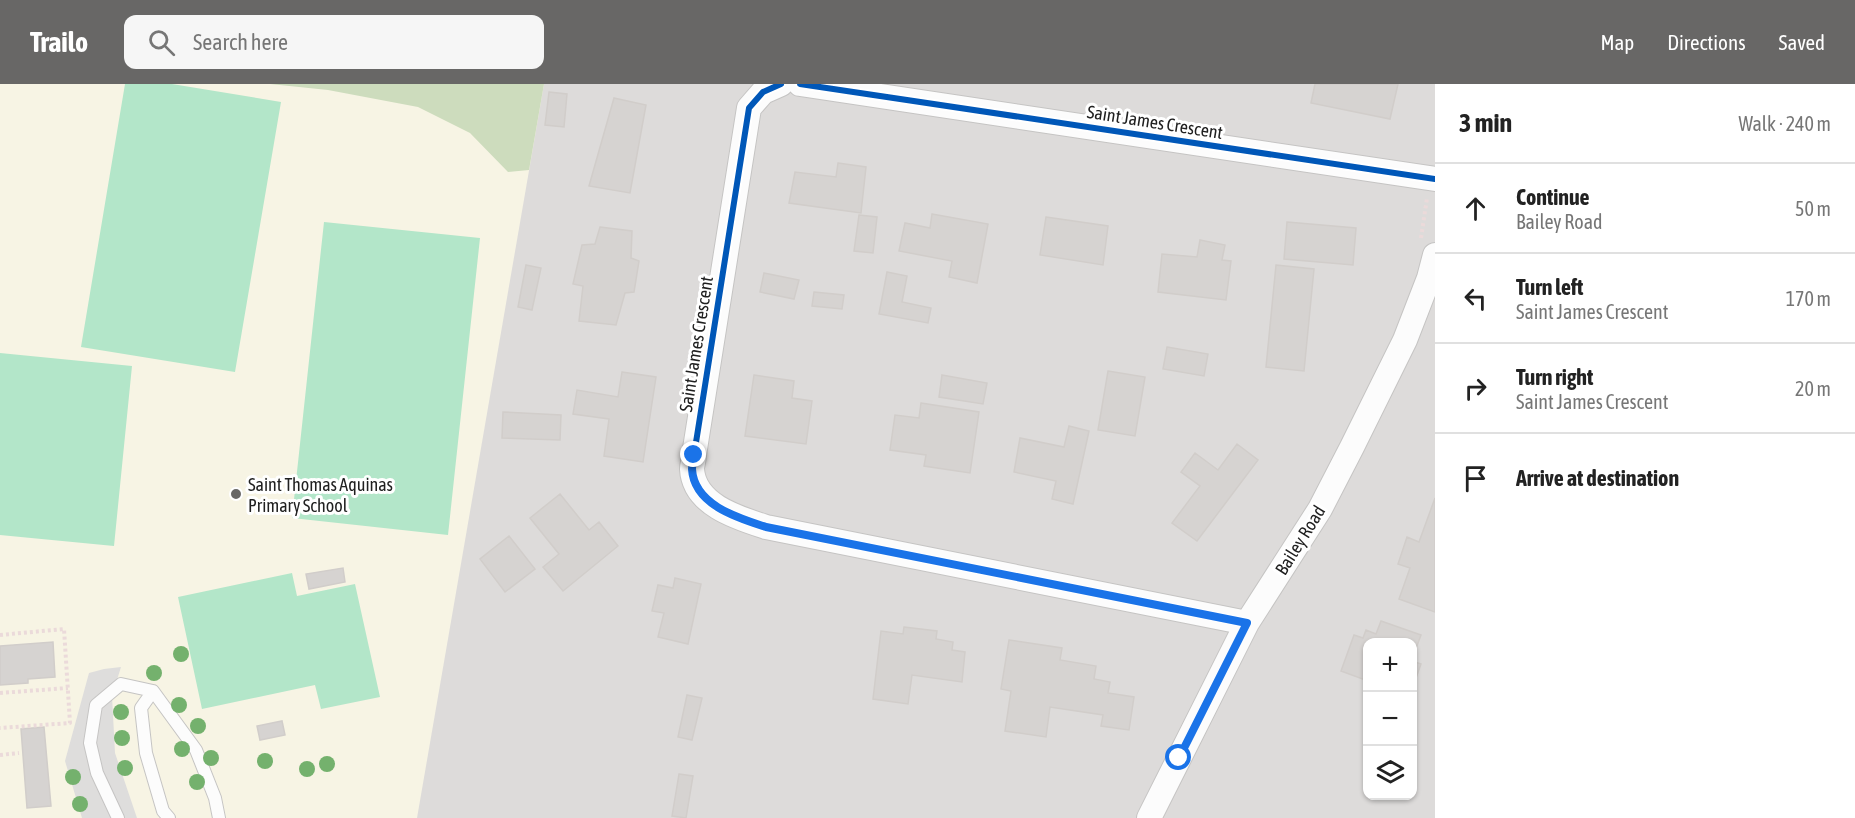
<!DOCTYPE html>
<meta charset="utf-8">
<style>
:root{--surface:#fff;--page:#f6f6f6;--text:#222;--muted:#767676;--line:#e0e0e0;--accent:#686766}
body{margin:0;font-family:"Asap Condensed",sans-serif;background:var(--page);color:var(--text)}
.controls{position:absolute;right:18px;bottom:18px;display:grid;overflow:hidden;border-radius:12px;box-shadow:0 2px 4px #0004}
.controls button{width:54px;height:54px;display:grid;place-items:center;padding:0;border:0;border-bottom:2px solid var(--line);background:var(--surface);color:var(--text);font:30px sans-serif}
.stop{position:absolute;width:18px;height:18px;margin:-14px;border:4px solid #1a73e8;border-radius:50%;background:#fff}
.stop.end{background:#1a73e8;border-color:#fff;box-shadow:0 2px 6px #0008}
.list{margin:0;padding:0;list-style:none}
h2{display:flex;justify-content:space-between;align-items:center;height:78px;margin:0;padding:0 24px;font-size:26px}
h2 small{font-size:20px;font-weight:400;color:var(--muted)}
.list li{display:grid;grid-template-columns:39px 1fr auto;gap:18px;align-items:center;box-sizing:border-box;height:90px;padding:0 24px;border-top:2px solid var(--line)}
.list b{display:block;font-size:22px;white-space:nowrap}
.list p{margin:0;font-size:20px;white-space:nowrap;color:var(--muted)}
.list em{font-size:20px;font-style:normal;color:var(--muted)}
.icon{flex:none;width:33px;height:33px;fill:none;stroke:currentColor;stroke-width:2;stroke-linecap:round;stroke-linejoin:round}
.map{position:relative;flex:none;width:1435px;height:734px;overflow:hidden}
header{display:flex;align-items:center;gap:36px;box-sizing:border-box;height:84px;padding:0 30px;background:var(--accent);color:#fff}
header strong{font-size:28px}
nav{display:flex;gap:33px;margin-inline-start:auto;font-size:21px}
.search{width:420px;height:54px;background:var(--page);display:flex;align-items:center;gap:15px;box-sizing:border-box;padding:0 21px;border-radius:12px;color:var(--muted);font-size:22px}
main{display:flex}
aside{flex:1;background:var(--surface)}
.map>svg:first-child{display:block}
.residential{fill:#dddbda;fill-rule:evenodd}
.education{fill:#f7f4e4}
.forest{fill:#cddcbd}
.pitch{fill:#b3e6c9}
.parking{fill:#dedddc}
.building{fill:#d6d3d1;stroke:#d1cdca;stroke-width:1.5}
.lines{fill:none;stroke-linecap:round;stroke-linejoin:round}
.lane-casing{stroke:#c5c4c3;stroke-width:14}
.street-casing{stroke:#c5c4c3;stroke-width:26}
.path{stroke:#ebdada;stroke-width:4;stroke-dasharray:3 3;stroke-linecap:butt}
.lane{stroke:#fcfcfc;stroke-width:12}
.street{stroke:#fcfcfc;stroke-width:24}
.cycleway-casing{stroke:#fff;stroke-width:10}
.cycleway{stroke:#0057b8;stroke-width:6}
.tree{fill:#74b16d}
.route{stroke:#1a73e8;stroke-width:8}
.poi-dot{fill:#686766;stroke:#fff;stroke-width:2}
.labels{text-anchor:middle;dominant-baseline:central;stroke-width:6;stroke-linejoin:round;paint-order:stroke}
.street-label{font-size:18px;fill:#202020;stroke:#fff}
.poi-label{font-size:18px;fill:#202020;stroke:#fff;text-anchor:start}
</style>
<header>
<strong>Trailo</strong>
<div class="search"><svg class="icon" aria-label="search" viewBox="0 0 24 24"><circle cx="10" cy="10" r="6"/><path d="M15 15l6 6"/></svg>Search here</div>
<nav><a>Map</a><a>Directions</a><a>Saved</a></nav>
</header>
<main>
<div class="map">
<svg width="1435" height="734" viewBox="0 0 1435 734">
<rect width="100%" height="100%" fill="#eeebe8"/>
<!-- residential -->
<path class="residential" d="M0,0H1435V734H0ZM1368,558H1412V712H1368Z"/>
<!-- education -->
<path class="education" d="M0,0H544L417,734H0Z"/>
<!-- forest -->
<path class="forest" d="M270,0H544L529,86L508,88L470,49L418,23L328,6Z"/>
<!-- pitch -->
<path class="pitch" d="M125,0H172L281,18L235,288L81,263Z
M324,138L480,154L448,451L292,434Z
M0,269L132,282L114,462L0,451Z
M292,489L297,512L355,500L380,613L321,625L315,601L202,625L178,513Z"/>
<!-- parking -->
<path class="parking" d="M121,583L112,612L115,669L137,734H82L65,677L89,589L104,585Z"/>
<!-- building -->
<path class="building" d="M1315,0H1398L1390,35L1311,19Z
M549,8L567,10L564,43L545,41Z
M614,14L646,21L630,109L589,102Z
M838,79L866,83L861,129L789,119L795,88L836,93Z
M932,130L988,140L977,199L949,193L952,177L899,167L905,139L930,144Z
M859,131L877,133L873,169L854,167Z
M1046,133L1108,142L1103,181L1040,171Z
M1287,138L1356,144L1353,181L1284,175Z
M600,143L632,147L631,174L639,177L634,208L625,209L616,241L579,237L583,202L573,200L582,161L595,160Z
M1200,156L1225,161L1222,176L1231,177L1226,216L1158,208L1162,170L1197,173Z
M526,181L541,184L532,226L518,223Z
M1276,181L1314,185L1304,287L1266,283Z
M887,188L907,192L902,218L931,224L928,239L879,230Z
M764,189L799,196L794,215L760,208Z
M814,208L844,211L842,225L812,222Z
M1167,263L1208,270L1204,292L1163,285Z
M1108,287L1145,293L1135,352L1098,346Z
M622,288L656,293L643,378L604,372L609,335L573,330L577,306L618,313Z
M754,291L794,297L792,314L812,317L806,360L745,352Z
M942,291L987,299L983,320L939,313Z
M921,319L979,328L970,389L924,382L926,371L890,366L895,331L919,334Z
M503,328L561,331L560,356L502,354Z
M1069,342L1089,347L1073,420L1052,415L1056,397L1014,388L1020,354L1064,363Z
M1237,360L1258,376L1197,457L1172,439L1200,402L1181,388L1195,369L1218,386Z
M560,410L589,446L599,438L618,462L563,507L543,483L559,470L530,434Z
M1435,414V528L1399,515L1410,484L1398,480L1407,453L1419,458Z
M509,452L535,485L505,508L480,475Z
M343,484L345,498L309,505L306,490Z
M675,494L701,500L688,560L658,553L664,529L652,527L658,501L673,504Z
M1381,537L1421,551L1412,575V558H1368V597L1341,587L1354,551L1363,554L1366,546L1376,550Z
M904,543L937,547L936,555L953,558L952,566L965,568L962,598L912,591L908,620L873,615L881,547L903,550Z
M1009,556L1062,564L1060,576L1096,582L1094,595L1110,598L1108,609L1134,613L1129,646L1101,642L1103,631L1050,623L1046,653L1005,647L1011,607L1001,605Z
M53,558L55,593L28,595V599L0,601V562Z
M1412,577L1421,580L1412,605Z
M687,611L702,614L692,656L678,653Z
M282,637L285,651L260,656L257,642Z
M44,643L51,722L27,724L21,645Z
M679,690L693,692L686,734L672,732Z"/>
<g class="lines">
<!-- lane casing -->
<g class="lane-casing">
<path id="lane" d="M153,607L141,624L146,669L163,727L169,734
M118,734L97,689L90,659L96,621L121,600L153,607L196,666L215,714L219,734"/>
</g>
<!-- street casing -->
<g class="street-casing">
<path id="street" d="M781,0L763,8L749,24L694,371C694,376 692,381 692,385C694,421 738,434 766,443L1247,539
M800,0L1435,95
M1149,734L1247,539L1320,425L1352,363L1405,256L1429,194L1435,171"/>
</g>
<!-- path -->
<path class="path" d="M1421,154L1427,114
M0,551L64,545L70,639L0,644
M0,609L68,604
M0,671L19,669"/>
<!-- lane -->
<use href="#lane" class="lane"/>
<!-- street -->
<use href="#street" class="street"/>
<!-- cycleway casing -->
<g class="cycleway-casing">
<path id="cycleway" d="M781,0L763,8L749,24L694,371C694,376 692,381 692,385C694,421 738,434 766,443L1247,539
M800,0L1435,95"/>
</g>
<!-- cycleway -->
<use href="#cycleway" class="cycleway"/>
</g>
<!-- trees -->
<g class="tree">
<circle cx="181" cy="570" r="8"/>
<circle cx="154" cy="589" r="8"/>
<circle cx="179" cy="621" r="8"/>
<circle cx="121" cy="628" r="8"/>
<circle cx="198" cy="642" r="8"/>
<circle cx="122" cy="654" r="8"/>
<circle cx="182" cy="665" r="8"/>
<circle cx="211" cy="674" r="8"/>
<circle cx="265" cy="677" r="8"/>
<circle cx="327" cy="680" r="8"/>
<circle cx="125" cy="684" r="8"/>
<circle cx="307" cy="685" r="8"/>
<circle cx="73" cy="693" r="8"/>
<circle cx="197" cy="698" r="8"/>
<circle cx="80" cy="720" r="8"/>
</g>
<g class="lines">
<!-- route -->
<path class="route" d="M694,371C694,376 692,381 692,385C694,421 738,434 766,443L1247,539L1179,674"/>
</g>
<!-- markers -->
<circle class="poi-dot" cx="236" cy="410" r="6"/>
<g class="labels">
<!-- street labels -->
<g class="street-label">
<text transform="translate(1155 38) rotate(9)">Saint James Crescent</text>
<text transform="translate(696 260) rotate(-81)">Saint James Crescent</text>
<text transform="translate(1300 456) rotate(-58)">Bailey Road</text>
</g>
<!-- poi labels -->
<g class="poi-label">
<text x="248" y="400">Saint Thomas Aquinas<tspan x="248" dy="21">Primary School</tspan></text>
</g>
</g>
</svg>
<div class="controls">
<button>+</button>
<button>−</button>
<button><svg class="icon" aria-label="layers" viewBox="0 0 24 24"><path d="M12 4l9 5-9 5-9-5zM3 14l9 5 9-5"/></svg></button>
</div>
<div class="stop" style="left:1179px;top:674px"></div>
<div class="stop end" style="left:694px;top:371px"></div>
</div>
<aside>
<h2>3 min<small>Walk · 240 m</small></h2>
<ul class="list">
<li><svg class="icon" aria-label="ahead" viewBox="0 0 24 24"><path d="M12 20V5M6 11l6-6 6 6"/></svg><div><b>Continue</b><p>Bailey Road</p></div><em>50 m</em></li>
<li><svg class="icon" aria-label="left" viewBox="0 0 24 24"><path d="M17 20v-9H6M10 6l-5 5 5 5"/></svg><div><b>Turn left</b><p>Saint James Crescent</p></div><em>170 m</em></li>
<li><svg class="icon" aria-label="right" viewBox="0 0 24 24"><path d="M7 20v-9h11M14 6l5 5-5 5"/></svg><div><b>Turn right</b><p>Saint James Crescent</p></div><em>20 m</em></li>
<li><svg class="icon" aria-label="arrive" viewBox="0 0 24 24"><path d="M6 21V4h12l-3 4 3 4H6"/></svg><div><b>Arrive at destination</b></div></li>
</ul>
</aside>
</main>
